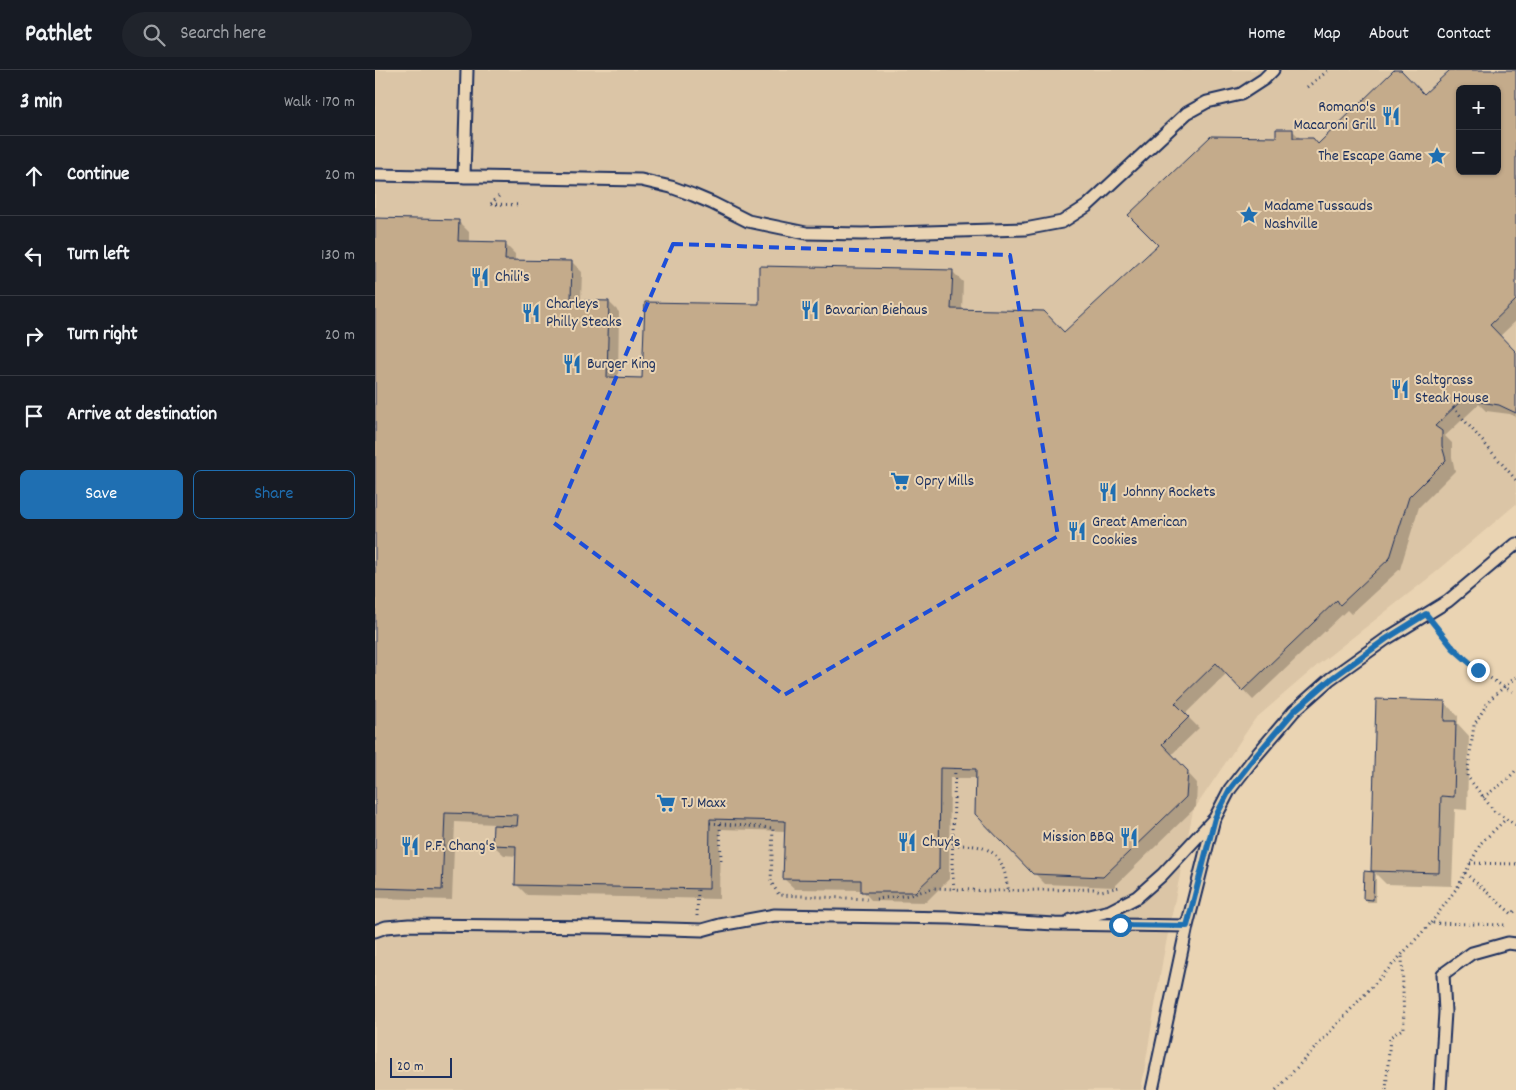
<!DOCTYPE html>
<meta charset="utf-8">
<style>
:root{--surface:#171b24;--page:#20242c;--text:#f1f3f6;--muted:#9ea1a6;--line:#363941;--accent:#1f6fb2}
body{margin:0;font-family:Dekko,sans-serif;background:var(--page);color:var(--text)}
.controls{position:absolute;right:15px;top:15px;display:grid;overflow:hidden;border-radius:8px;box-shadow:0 1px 4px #0004}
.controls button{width:45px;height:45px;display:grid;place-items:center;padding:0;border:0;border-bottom:1px solid var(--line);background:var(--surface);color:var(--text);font:25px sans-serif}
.scale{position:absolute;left:15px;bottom:12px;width:62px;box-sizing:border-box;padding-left:5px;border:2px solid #1b2f5e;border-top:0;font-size:14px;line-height:18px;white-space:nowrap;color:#1b2f5e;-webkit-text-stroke:4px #ead4b3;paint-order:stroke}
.stop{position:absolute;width:15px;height:15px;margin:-11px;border:4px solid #1f6fb2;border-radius:50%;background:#fff}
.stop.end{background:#1f6fb2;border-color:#fff;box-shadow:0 1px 5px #0008}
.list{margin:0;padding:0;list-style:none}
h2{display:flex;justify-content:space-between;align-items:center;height:65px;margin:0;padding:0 20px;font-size:21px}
h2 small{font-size:16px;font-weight:400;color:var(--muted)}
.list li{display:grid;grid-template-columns:32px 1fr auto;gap:15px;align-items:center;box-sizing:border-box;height:80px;padding:0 20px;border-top:1px solid var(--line)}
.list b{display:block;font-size:19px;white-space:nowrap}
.list em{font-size:16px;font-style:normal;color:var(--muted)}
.actions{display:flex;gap:10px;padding:15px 20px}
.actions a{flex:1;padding:11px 0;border:1px solid var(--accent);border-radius:8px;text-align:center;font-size:18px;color:var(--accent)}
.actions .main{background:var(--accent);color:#fff}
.icon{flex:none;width:28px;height:28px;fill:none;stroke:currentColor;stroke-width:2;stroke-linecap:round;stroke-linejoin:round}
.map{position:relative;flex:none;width:1141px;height:1020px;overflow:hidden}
header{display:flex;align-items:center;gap:30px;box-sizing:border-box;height:70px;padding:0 25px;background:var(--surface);border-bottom:1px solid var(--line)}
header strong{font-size:24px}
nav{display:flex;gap:28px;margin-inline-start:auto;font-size:18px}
.search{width:350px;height:45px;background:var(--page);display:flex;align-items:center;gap:12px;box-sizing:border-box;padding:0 18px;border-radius:28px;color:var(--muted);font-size:19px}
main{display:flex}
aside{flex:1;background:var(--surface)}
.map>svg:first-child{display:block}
.built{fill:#dbc5a6;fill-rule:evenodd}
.shadow{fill:#0003;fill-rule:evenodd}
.building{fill:#c4ab8b;stroke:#1b2f5e;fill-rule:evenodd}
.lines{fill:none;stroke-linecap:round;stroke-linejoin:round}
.lane-casing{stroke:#1b2f5e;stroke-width:15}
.path{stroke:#1b2f5e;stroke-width:3;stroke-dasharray:1 4;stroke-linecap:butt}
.lane{stroke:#ead4b3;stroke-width:11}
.route{stroke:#1f6fb2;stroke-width:6}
.marked{fill:none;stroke:#1d4ed8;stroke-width:4;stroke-dasharray:10 6;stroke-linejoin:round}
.labels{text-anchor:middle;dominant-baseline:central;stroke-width:4;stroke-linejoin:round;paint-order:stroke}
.poi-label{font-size:16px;fill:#1b2f5e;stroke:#ead4b3;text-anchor:start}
</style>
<header>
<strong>Pathlet</strong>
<div class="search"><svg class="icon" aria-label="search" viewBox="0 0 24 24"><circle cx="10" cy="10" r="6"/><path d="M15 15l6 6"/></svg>Search here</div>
<nav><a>Home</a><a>Map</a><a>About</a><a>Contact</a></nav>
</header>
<main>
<aside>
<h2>3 min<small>Walk · 170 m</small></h2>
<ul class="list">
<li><svg class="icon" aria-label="ahead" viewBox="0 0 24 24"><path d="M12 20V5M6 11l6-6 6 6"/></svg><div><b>Continue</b></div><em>20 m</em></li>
<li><svg class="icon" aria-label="left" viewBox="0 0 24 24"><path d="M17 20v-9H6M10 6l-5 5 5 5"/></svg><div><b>Turn left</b></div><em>130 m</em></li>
<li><svg class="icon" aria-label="right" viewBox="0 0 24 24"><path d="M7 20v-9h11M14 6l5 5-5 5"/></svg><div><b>Turn right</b></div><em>20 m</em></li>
<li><svg class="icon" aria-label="arrive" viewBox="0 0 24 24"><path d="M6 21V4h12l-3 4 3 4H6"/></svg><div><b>Arrive at destination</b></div></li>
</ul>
<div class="actions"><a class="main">Save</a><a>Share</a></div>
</aside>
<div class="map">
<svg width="1141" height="1020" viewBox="0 0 1141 1020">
<rect width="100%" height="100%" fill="#ead4b3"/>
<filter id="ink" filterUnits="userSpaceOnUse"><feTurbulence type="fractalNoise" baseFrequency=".02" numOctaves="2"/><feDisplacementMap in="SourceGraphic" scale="10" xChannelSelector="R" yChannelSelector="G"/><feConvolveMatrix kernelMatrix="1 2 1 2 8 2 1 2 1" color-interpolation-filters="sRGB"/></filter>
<g filter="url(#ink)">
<!-- built -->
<path class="built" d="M0,0H1141V434L1060,503L945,593L880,649L818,741L788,888L766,1020H0ZM1085,19H1122V101H1085Z"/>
<!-- shadow -->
<path class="shadow" d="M1020,0H1024L1049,26L1077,0H1141V251L1125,266L1141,283V347L1135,344L1111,341L1104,334L1070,366L1077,373V387L1080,401L1044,437L1025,499L976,544L972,540L878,630L852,603L810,644L824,658L796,685L822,713L821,737L739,817L670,814L602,744V708H575L574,809L551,832L497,831L487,820L420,819L409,809L411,761L345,759L344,829L152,825L141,814L142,786L129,785L118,775L119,754L80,752L77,830L0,828V150L83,151L94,162V172L130,174L140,184V191L197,192L207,202L206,231L234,232L244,242L243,308L269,309L385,236L577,201L588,212L587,240L689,263L902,69L918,61L926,69L943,76ZM1085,19H1122V101H1085Z
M1070,633L1083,646V654L1094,666L1092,740L1080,739L1077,816L1011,814L1001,804V832H992L989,828L990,803L1001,804L997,800Z"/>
<!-- building -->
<path class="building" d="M1019,0H1026L1049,24L1075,0H1141V230L1115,255L1141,282V343L1124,335L1099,331L1092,325L1060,356L1067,361V376L1071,390L1034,427L1015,488L965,535L962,530L867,621L841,593L800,633L814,647L787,674L813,701L811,727L728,807L658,804L600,744L601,699L565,698L564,799L540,822H486V810L408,809L410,751L335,749L334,819L140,815L141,776L117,775L118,755L142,756L143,745L70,743L67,820L0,818V148L84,150L83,171L131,172L130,190L197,191L196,230L234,231L232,307L267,308L270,232L384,234V196L578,200L576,239L669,241L689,262L783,175L753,145L836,66L901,67V59H918V68H938L943,74ZM1085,19H1122V101H1085Z
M1001,629L1070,631L1069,651H1081L1079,727L1066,726L1064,803L996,801Z
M989,801L999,802L998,830L988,829Z"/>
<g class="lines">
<!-- lane casing -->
<g class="lane-casing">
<path id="lane" d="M0,105L266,110L296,117L318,125L337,133L373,151L431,163L487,164L650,159L687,152L712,136L812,43L832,32L866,24L889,9L898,0
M89,107L92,0
M696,850L735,841L762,827L787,805L840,748L855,719L880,687L919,641L955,609L1011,569L1073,531L1141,474
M0,861L11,857L34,855L230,857L327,860L345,855L400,845L576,848L680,854L812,856
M777,1020L812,856L839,749
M1065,1020L1070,942L1068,904L1097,883L1133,873L1141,874"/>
</g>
<!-- path -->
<path class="path" d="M932,17L954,0
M116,134L126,124
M116,134L146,135
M1078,337L1141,410
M1061,557C1084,584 1109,608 1141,623
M1141,607L1115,629L1099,655L1092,706L1119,741L1141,755
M580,698L577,794L579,819L614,821L718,819L726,821L745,817
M1108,727C1120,719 1132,711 1141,700
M335,753L398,758L396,812L404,825L492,829
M345,754L346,791
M578,775C599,775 620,775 628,798C631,805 631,813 634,821
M1095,793L1141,794
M1090,803L1137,844L1141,840
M501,829L535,825L558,818L579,819
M322,846L323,819
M1056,853L1084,815L1106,773L1131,749
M901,1020L1056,853L1132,855
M1011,1020L1015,967L1029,958L1027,884"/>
<!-- lane -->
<use href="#lane" class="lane"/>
</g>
</g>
<g class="lines" filter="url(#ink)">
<!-- route -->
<path class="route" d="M745,855L812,856L840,748L855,719L880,687L919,641L956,609L1011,569L1051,544L1078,578L1103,600"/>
</g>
<!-- marked area -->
<path class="marked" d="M298,174L635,185L683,466L409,625L179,453Z"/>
<!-- icons -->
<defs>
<g id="restaurant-bare" transform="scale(1.5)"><path d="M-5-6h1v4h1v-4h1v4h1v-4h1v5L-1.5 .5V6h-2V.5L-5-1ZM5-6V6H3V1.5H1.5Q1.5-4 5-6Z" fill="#1f6fb2" stroke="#ead4b3" stroke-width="2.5" paint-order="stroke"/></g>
<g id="sight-bare" transform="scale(1.5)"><path d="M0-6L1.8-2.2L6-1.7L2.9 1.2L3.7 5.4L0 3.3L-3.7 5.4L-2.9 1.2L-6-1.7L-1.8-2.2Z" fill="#1f6fb2" stroke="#ead4b3" stroke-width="2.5" paint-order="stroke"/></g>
<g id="supermarket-bare" transform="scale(1.5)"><path d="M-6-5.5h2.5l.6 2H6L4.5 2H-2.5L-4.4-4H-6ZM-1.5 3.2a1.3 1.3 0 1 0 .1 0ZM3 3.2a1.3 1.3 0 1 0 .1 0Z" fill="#1f6fb2" stroke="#ead4b3" stroke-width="2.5" paint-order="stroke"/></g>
</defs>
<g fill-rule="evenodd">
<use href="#restaurant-bare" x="1016" y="46"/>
<use href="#sight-bare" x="1062" y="86"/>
<use href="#sight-bare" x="874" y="145"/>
<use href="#restaurant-bare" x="105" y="207"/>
<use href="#restaurant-bare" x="435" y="240"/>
<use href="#restaurant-bare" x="156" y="243"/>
<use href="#restaurant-bare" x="197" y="294"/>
<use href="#restaurant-bare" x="1025" y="319"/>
<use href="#supermarket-bare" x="525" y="411"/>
<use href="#restaurant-bare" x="733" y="422"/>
<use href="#restaurant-bare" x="702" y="461"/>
<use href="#supermarket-bare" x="291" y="733"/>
<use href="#restaurant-bare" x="754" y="767"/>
<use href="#restaurant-bare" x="532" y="772"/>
<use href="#restaurant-bare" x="35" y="776"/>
</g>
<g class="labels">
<!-- poi labels -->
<g class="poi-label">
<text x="1001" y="37" text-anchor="end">Romano's<tspan x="1001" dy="18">Macaroni Grill</tspan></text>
<text x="1047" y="86" text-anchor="end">The Escape Game</text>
<text x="889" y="136">Madame Tussauds<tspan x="889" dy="18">Nashville</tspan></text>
<text x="120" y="207">Chili's</text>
<text x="171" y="234">Charleys<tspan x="171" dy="18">Philly Steaks</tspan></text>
<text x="450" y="240">Bavarian Biehaus</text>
<text x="212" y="294">Burger King</text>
<text x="1040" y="310">Saltgrass<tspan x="1040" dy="18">Steak House</tspan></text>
<text x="540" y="411">Opry Mills</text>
<text x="748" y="422">Johnny Rockets</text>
<text x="717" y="452">Great American<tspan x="717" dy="18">Cookies</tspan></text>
<text x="306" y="733">TJ Maxx</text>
<text x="739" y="767" text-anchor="end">Mission BBQ</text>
<text x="547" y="772">Chuy's</text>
<text x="50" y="776">P.F. Chang's</text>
</g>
</g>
</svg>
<div class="controls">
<button>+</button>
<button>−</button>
</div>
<div class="scale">20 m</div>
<div class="stop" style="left:745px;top:855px"></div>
<div class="stop end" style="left:1103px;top:600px"></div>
</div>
</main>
